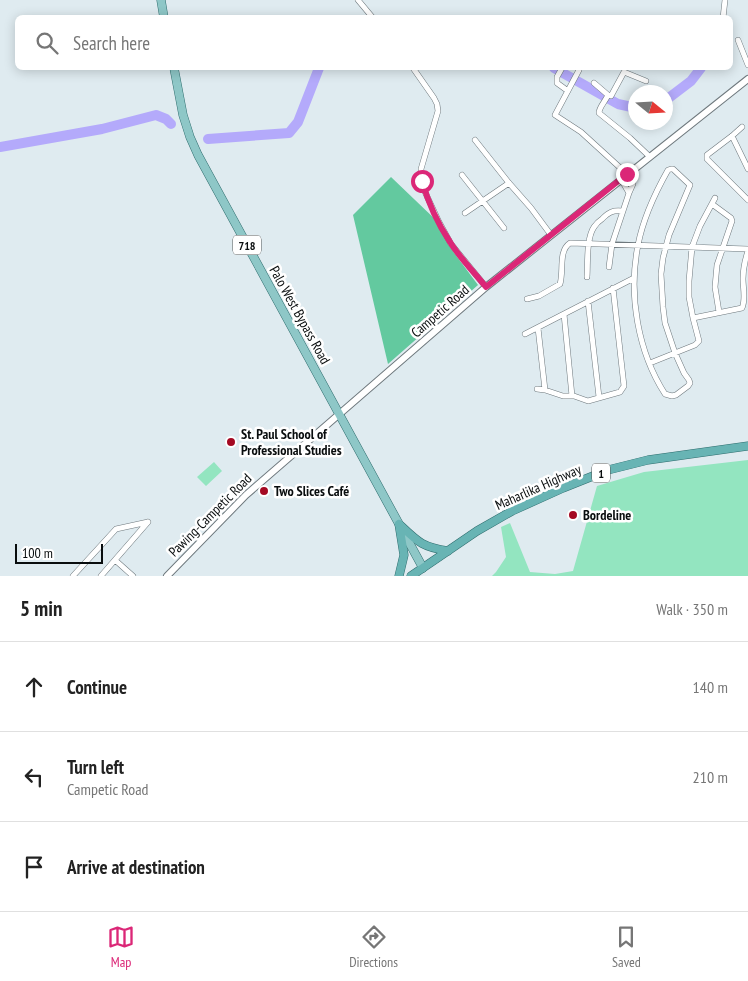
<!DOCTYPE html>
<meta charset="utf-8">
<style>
:root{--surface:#fff;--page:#f6f6f6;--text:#222;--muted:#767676;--line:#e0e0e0;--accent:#db2777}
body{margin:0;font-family:"PT Sans Narrow",sans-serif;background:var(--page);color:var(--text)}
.compass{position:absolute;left:628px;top:85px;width:45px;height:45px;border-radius:50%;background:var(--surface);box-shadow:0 2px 12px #0003;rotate:108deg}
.scale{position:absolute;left:15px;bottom:12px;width:88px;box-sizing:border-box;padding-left:5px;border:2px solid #090d0e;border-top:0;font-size:14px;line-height:18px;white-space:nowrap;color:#090d0e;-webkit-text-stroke:4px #fff;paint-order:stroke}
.stop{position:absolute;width:15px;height:15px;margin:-11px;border:4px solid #db2777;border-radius:50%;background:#fff}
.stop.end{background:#db2777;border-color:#fff;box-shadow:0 1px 5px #0008}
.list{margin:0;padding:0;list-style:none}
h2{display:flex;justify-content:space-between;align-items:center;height:65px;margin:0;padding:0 20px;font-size:21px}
h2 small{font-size:16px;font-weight:400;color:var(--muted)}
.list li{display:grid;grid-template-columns:32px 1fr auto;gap:15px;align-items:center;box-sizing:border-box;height:90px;padding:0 20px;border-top:1px solid var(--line)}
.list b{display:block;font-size:19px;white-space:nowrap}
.list p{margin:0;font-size:16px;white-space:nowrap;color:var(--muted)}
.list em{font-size:16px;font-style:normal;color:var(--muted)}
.icon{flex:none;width:28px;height:28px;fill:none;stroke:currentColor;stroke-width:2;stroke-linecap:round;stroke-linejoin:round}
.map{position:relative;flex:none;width:748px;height:576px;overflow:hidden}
.search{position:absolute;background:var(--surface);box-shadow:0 2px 12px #0003;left:15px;right:15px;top:15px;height:55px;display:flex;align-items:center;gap:12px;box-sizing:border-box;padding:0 18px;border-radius:8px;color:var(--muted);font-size:19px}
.sheet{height:335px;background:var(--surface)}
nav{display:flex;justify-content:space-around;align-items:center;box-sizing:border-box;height:70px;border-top:1px solid var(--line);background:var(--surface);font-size:14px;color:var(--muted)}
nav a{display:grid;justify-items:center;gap:2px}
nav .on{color:var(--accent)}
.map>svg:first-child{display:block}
.green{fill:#93e5c0}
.forest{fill:#63c99f}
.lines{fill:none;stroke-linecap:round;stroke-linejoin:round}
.river{stroke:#b4aafb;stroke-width:10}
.minor-casing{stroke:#6e787d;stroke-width:6}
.tertiary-casing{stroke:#6e787d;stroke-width:8}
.primary-casing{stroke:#2f6d6e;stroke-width:9}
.trunk-casing{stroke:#2f6d6e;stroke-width:9}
.minor{stroke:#fff;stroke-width:5}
.tertiary{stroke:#fff;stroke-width:6}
.primary{stroke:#8ec7c7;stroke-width:8}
.trunk{stroke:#68b4b4;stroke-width:8}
.route{stroke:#db2777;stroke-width:6}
.poi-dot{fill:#a40922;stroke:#fff;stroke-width:2}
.labels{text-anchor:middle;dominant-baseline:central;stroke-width:5;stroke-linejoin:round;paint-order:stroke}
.shield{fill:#fff;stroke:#535656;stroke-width:1}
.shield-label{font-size:12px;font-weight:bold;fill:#090d0e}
.street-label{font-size:14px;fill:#090d0e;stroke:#fff}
.poi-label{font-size:14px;font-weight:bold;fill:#090d0e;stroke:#fff;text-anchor:start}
</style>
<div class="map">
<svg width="748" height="576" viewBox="0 0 748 576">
<rect width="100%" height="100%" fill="#dfebf0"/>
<!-- green -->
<path class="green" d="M748,460V576H492L496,572L506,557L501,527L510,523L530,572L555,574L573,571L597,486L644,472Z
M214,462L222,471L206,486L197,477Z"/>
<!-- forest -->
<path class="forest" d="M391,177L438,222L449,246L478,285L388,364L353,215Z"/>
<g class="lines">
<!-- river -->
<path class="river" d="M554,68L618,104L636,108
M666,100L691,81L701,68
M208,139L289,133L298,122L319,68
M0,147L102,129L156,115L166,119L171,124"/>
<!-- minor casing -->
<g class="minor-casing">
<path id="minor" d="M358,0L373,18
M723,18L725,0
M738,40L748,65
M413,68L434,98L437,104L438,111L421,169L422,181L425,192L439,222L451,244L486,287
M562,68L557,77V83L568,91
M579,70L555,115L581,132L627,174
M594,83L608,95C605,102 599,107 599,113L630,138L650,157
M608,95L611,96L624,72L646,81
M742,127L732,136L707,155V159L748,200
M732,136L748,169
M475,140L509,183L531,208L551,235
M671,169H673L690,185L669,235L663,258L661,274L663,307L665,323L675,353L684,373L689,380L690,383L688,386L676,395L672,396L665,394C638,352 628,295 638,245C643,219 655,193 668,170Z
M462,175L504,228
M629,193L633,184
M712,204L731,218L732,221L717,265L715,287L719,312
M465,213L509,183
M609,267L612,244L629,193L621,179
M587,277C588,263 586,239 594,227C596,224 599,221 602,219C609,212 613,210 622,211
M527,299L539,296L560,284C564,271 558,251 570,243L748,249
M588,301L599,397
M564,314L572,396
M693,318L742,308C746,300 743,288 743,279C743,269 745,260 748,251
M538,328L545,390
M525,334L634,278
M650,363L695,345L699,341L693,318L689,297V281L692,247L700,226L715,198
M537,389L545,390L563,396H574L588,401L620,392L624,386L613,288
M115,560L133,576
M73,576L116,529L148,522
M101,576L148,522"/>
</g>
<!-- tertiary casing -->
<g class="tertiary-casing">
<path id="tertiary" d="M167,576L246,495L486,287L748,79"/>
</g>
<!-- primary casing -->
<g class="primary-casing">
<path id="primary" d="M161,0L164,18
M174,68L183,115L190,137L198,155L423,568"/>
</g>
<!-- trunk casing -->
<g class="trunk-casing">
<path id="trunk" d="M399,524C418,542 422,547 448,551
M399,576L404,555L399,524
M411,576L477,531L512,511L563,488L608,470L648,460L748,446"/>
</g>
<!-- minor -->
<use href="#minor" class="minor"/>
<!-- tertiary -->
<use href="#tertiary" class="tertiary"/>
<!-- primary -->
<use href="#primary" class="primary"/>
<!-- trunk -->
<use href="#trunk" class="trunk"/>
</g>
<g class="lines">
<!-- route -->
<path class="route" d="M422,181C428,202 438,224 450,242C460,258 474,272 486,287L627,174"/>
</g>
<!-- markers -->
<g class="poi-dot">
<circle cx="231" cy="442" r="5"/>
<circle cx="264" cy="491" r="5"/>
<circle cx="573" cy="515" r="5"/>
</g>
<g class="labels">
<!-- shield labels -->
<g class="shield">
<rect x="233" y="235.5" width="28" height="19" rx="4"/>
<rect x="592" y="463.5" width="18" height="19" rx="4"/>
</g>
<g class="shield-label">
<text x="247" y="245">718</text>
<text x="601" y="473">1</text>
</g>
<!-- street labels -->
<g class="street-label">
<text transform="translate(440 311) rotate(-41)">Campetic Road</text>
<text transform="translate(300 315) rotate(61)">Palo West Bypass Road</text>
<text transform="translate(538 487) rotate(-24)">Maharlika Highway</text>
<text transform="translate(210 515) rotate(-45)">Pawing-Campetic Road</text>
</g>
<!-- poi labels -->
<g class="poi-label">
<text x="241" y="434">St. Paul School of<tspan x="241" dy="16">Professional Studies</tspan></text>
<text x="274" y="491">Two Slices Café</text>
<text x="583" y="515">Bordeline</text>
</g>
</g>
</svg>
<svg class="compass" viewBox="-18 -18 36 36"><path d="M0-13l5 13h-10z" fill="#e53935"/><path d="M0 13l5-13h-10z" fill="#767676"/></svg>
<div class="scale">100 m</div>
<div class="stop" style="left:422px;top:181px"></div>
<div class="stop end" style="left:627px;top:174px"></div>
<div class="search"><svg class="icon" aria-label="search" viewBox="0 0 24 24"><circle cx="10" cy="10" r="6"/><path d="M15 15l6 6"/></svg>Search here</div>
</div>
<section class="sheet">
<h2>5 min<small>Walk · 350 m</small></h2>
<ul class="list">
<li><svg class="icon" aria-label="ahead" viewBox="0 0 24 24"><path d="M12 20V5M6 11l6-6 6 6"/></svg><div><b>Continue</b></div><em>140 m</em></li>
<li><svg class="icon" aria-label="left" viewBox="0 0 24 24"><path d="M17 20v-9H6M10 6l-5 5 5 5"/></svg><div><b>Turn left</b><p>Campetic Road</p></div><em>210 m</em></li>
<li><svg class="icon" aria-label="arrive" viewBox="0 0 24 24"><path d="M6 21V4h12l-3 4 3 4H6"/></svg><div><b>Arrive at destination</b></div></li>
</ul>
</section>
<nav>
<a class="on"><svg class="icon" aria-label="map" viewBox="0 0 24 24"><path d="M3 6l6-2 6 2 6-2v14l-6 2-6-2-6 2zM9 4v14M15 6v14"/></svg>Map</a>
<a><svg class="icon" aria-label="directions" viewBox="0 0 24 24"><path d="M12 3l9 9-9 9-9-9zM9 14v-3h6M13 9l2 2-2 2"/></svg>Directions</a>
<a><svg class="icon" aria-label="saved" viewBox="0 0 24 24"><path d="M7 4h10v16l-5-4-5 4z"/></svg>Saved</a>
</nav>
